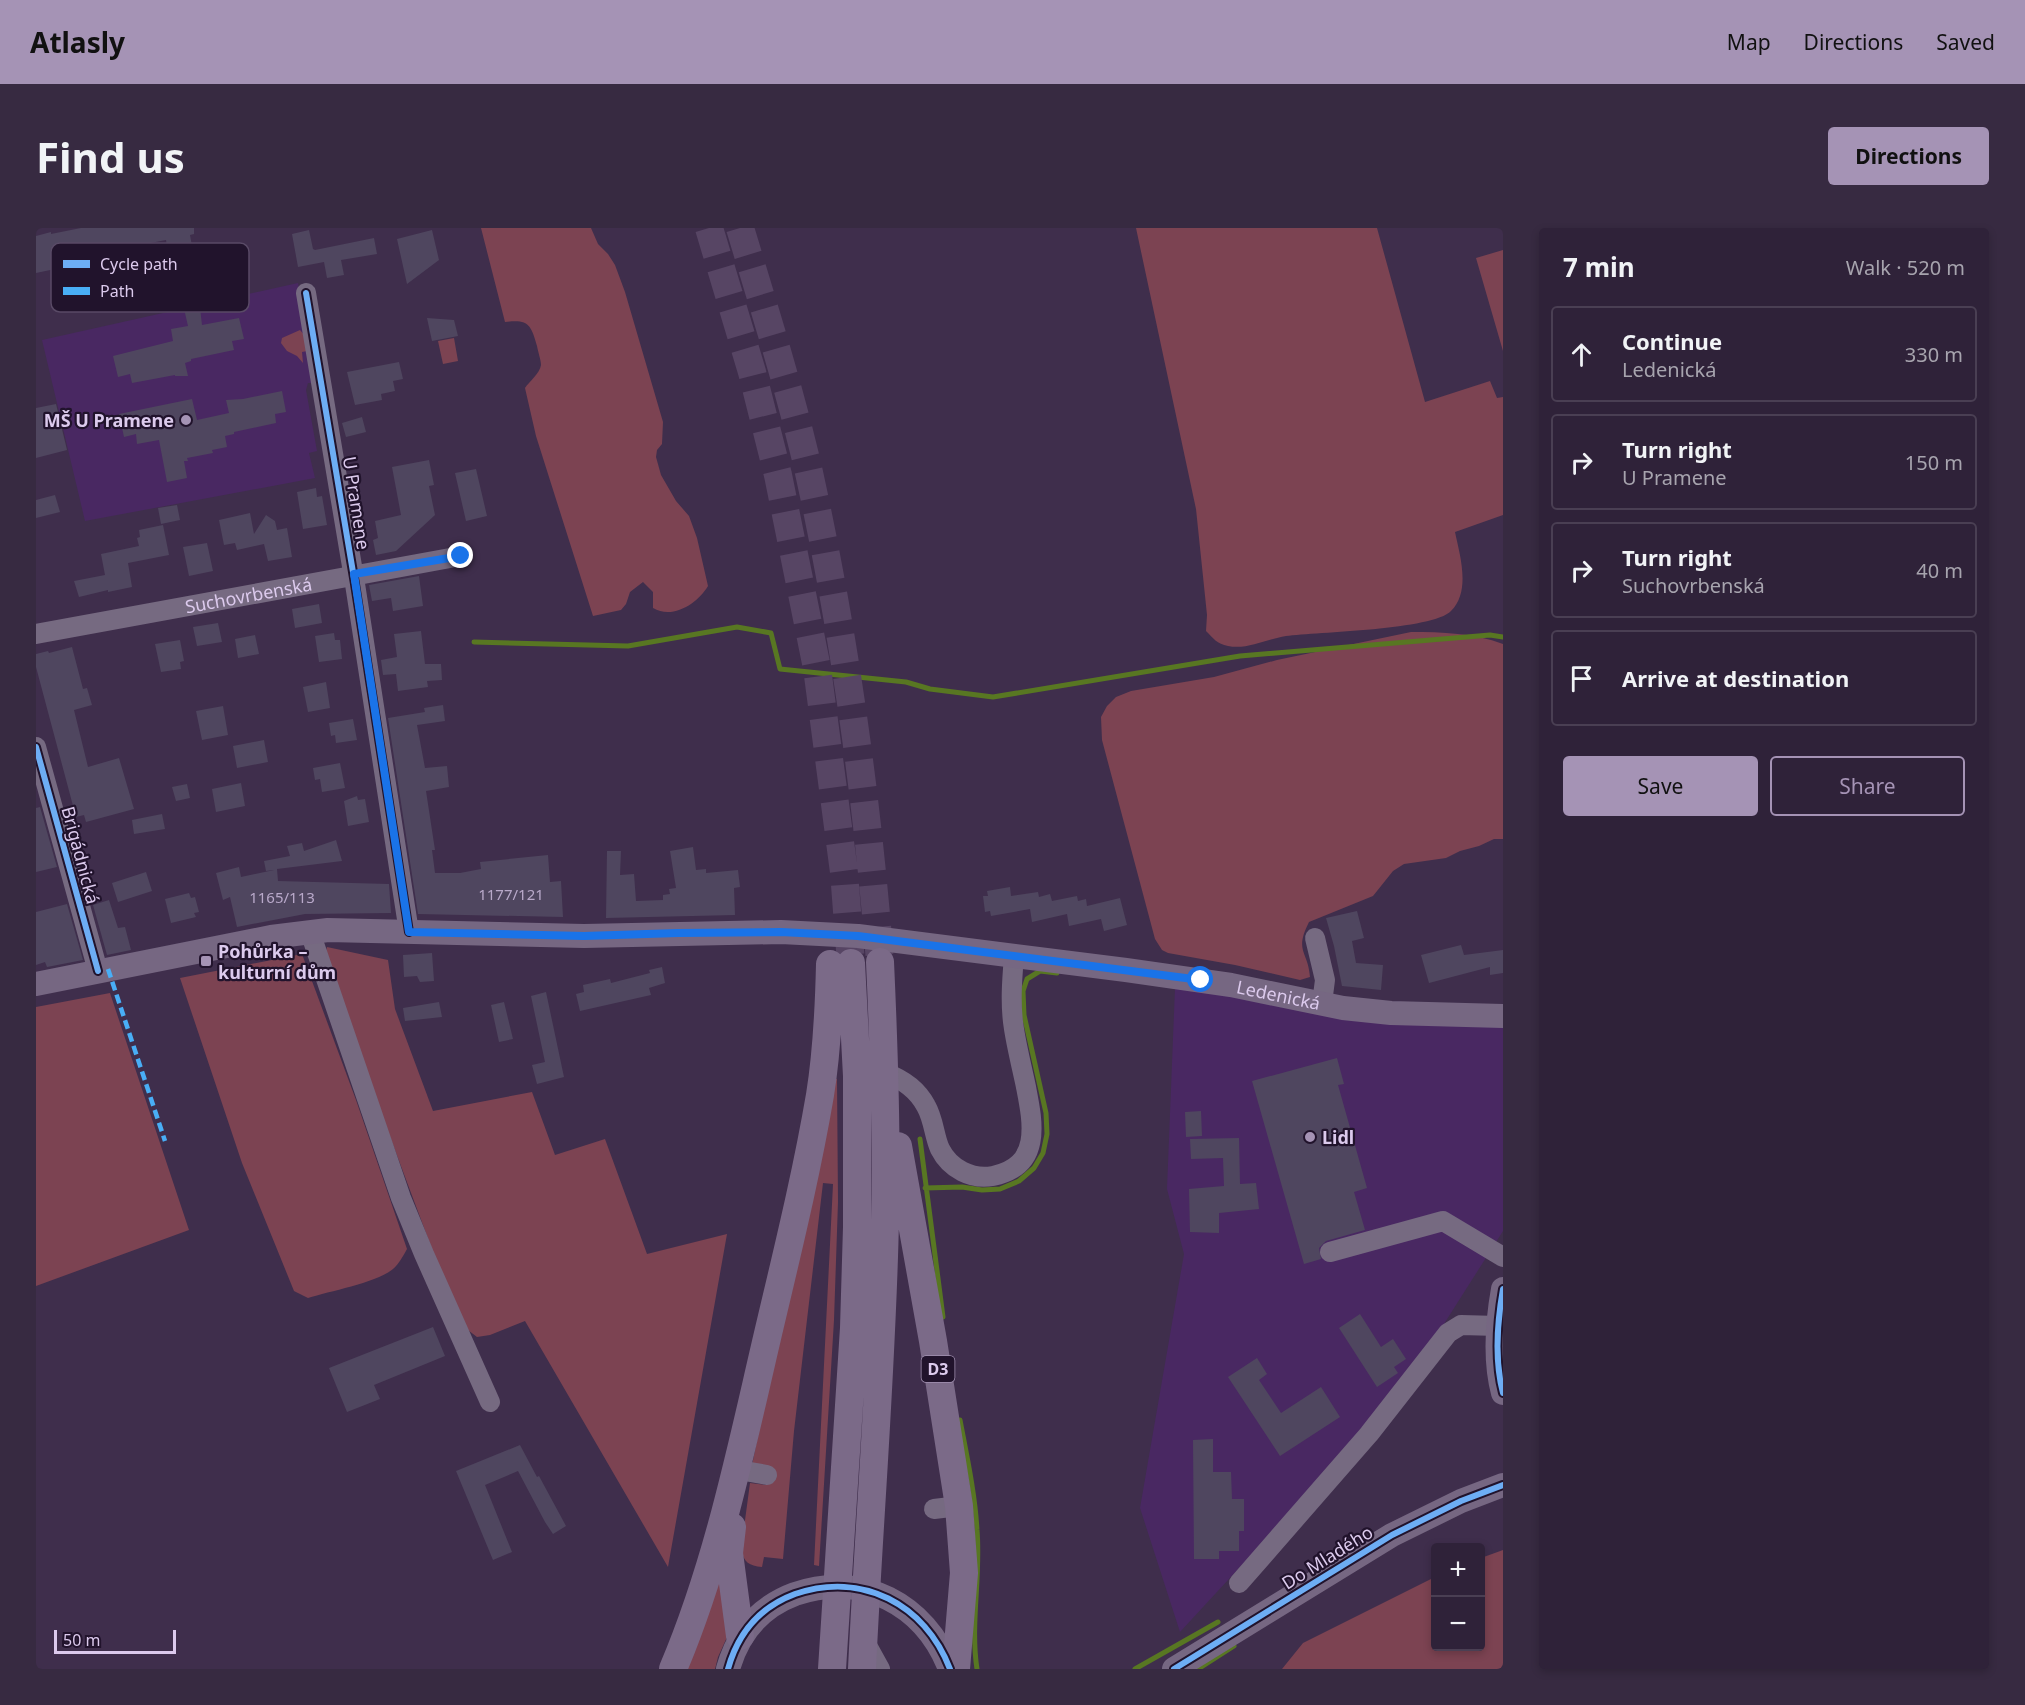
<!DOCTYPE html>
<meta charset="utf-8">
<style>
:root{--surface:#2f2239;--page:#372a41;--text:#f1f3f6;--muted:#a7a4ae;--line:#4a3f53;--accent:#a593b5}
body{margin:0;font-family:"Noto Sans",sans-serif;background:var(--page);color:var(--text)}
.controls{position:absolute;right:18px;bottom:18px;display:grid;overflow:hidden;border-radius:6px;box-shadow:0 3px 9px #0003}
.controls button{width:54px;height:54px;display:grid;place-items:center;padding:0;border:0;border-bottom:2px solid var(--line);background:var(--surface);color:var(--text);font:30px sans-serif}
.scale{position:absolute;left:18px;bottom:15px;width:122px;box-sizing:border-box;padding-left:6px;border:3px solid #dccaed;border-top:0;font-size:16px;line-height:21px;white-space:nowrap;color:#dccaed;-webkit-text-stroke:4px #21132c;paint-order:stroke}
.stop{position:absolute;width:18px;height:18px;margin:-14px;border:4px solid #1a73e8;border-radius:50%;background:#fff}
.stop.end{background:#1a73e8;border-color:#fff;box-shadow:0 2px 6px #0008}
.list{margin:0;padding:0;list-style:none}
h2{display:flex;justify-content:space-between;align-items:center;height:78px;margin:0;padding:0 24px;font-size:26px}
h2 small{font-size:20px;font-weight:400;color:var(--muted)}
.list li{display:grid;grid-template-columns:39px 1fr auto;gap:18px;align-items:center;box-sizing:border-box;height:96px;margin:0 12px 12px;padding:0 12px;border:2px solid var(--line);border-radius:6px}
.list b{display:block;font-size:22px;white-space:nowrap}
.list p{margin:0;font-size:20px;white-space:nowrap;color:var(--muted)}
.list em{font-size:20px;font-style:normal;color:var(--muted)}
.actions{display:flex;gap:12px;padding:18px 24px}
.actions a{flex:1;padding:14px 0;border:2px solid var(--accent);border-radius:6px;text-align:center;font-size:21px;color:var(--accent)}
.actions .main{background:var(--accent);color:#111}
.icon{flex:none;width:33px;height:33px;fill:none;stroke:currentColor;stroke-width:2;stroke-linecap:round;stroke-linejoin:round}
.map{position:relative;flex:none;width:1467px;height:1441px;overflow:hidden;border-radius:6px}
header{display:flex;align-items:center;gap:36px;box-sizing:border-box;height:84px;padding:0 30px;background:var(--accent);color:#111}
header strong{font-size:28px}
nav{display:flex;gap:33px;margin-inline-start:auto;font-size:21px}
.intro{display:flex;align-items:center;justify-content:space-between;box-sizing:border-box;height:144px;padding:0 36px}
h1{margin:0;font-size:42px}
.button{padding:15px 27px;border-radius:6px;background:var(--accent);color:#111;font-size:21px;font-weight:700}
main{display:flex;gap:36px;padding:0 36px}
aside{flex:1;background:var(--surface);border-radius:6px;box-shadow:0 3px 9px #0003}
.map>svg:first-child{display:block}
.built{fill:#492862}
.green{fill:#7c4352}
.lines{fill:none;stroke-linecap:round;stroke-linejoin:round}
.stream{stroke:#587722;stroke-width:5}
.building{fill:#4f465f}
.highway-tunnel{stroke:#574564;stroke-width:28;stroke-dasharray:28 14;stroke-linecap:butt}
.minor{stroke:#766a81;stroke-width:20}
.major{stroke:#766782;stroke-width:24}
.highway{stroke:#7b6a88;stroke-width:28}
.quiet{stroke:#49aef6;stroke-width:4.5;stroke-dasharray:9 4.5;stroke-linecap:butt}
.cycleway-casing{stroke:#21132c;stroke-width:10}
.cycleway{stroke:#6dadf4;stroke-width:6}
.route{stroke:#1a73e8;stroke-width:8}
.poi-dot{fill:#a593b5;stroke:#21132c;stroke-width:2}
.labels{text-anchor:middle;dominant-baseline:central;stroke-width:4.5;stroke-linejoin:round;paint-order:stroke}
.number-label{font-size:15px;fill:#b9a9ca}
.shield{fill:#21132c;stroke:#a493b3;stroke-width:1.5}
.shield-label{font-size:16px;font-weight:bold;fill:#dccaed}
.poi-label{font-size:18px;font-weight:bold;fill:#dccaed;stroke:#21132c;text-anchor:start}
.street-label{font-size:18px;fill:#dccaed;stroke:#21132c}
.key{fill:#21132c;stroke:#594a66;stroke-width:1.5}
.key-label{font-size:16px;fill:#dccaed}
</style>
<header>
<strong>Atlasly</strong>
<nav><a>Map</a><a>Directions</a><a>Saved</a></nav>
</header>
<div class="intro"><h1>Find us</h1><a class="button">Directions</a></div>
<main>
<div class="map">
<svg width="1467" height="1441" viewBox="0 0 1467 1441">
<rect width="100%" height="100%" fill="#3f2e4c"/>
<!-- built -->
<path class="built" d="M262,55L281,155H272L270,162L281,223L273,225L279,250L49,293L6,112Z
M1139,760L1467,797V1003L1406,1099L1347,1178L1216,1326L1144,1404L1104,1280L1148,1026L1131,961Z"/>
<!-- green -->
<path class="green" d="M445,0H555L562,16L572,26L579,37L589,64L627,194L626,216L621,222L620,229L625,247L640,273L653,288L661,310L672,358C662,375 637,392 617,380V364L607,354L594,364L590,376L585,382L557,388L500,208L489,160C493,154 504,145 505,137C505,132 502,124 501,118C495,96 492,91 469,94Z
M1100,0H1341L1389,174L1454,153L1461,170L1467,169V287L1419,304C1424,328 1435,363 1415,383C1397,402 1281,404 1250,408C1231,411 1211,422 1192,418C1181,416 1177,410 1170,403L1171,387L1160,281Z
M1467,22V123L1440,30Z
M264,102L270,109L271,123L266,124L267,135L261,128L251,123L245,115L246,110Z
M418,110L422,133L407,136L402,113Z
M1375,404C1406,404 1438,405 1467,416V611H1458L1443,618L1424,623L1410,630L1368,636L1357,643L1337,668L1273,694C1258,724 1272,722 1274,749L1264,752L1199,737L1132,725L1126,722L1119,711L1066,512L1065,489L1071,478L1080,469L1095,463L1178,449L1241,432Z
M291,719L352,732L359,781L397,883L496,864L519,927L569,911L611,1026L691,1006L632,1339L489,1093L454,1107L441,1109L424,1096L288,732Z
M266,726L320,872L371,1021C367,1028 363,1036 357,1041C340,1055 294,1063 272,1070L258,1063L206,935L144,750Z
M74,765L153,1002L0,1058V779Z
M795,850L801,851L802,974L798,1092L783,1338L778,1337L797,956L787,955L758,1203L747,1331L728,1329L726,1339C713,1338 708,1334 705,1322L714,1255L730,1257L732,1240L716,1237Z
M1467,1322V1441H1246L1267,1415L1399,1349L1400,1418H1444L1445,1330Z
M682,1342L692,1407L682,1429L679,1441H648Z"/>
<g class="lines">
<!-- stream -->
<path class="stream" d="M438,414L592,418L701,399L735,405L744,441L870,454L894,461L957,469L1204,428L1454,407L1467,409
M884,911L907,1089
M889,960L926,959L946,962L964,961L983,953L998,940L1007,925L1011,906L1010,885L988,787L987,763L991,751L1004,743L1021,745
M924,1192C931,1229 939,1266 941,1302C945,1349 934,1395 941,1441
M1099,1441L1182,1394
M1162,1441L1198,1418"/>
</g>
<!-- building -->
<path class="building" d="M45,0H158V6L154,7L157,24L145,27L144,22L132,25L130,12L99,18L96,25L89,20L55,28L51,35L45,30L17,36L19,41L0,45V8L15,4V6Z
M273,2L277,21L279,22L338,10L341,26L305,32L308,47L291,50L288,34L262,39L256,6Z
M396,2L403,32L371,56L361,11Z
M168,57L171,69L163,71L166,97L203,90L208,111L196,113L198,122L155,131V133L149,135L152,148H139V147L96,155L94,146L82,149L77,128L137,113L135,101L152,98L144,63Z
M391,90L418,92L422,108L396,113Z
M363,134L367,151L357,153L359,163L345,166L346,172L319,177L311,144Z
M246,163L250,184L239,186L240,195L198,204V206L189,208L191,219L176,222L177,225L151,230L152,233H148L151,250L131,254L123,212L101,216L100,206L88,209L83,186L156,171L161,192L193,185L190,172L207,171Z
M20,176L31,222L0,230V180Z
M326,189L330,204L310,209L306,195Z
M393,232L398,257L393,258L399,287L360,323L340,327L337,312L342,310L339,293L365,287L356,239Z
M440,241L451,288L430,293L419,245Z
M280,260L281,269L286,268L291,297L267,301L261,264Z
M19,267L24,284L0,290V272Z
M141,277L144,292L125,296L122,280Z
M214,285L218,306L230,287L239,293L241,302L251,300L256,329L232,333L228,316L201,322L199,315L188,317L183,292Z
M127,297L133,327L92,335L96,359L72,364V362L43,369L38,353L69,347L65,326L103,318L101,310L104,309L103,302Z
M171,315L177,343L153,348L147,319Z
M383,348L387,378L357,383L355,370L336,373L333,357Z
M283,376L286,395L259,400L256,381Z
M182,395L186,414L161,418L157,399Z
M385,403L389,436H405L406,452L391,453L392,459L362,463L360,446L347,447L345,432L361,429L358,406Z
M298,405L299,412H304L306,431L283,434L279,408Z
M219,407L223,426L202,430L199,411Z
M144,412L148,433L144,434L145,441L125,444L119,416Z
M36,419L47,461L51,460L56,477L38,482L52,539L83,530L98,581L50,594L48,587L40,589L0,439V426L12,423L13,425Z
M290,454L294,480L272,484L267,459Z
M407,477L409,493L381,497L389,540L411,538L413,559L390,563L399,622H396L399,645H424L445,641L444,634L512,627L514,654L525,653L527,689L382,686L352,490L389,484L388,480Z
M187,478L192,507L166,512L160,483Z
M317,491L321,512L300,515L299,507L295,508L293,495Z
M228,512L232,534L201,540L197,518Z
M304,535L309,560L286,564L284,551L279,552L277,540Z
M205,555L209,578L180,584L176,561Z
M151,556L154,570L140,573L136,559Z
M321,568L322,572L329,571L333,594L312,598L308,573Z
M4,579L21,639L0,644V580Z
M126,586L129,601L98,606L96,592Z
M300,612L306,633L241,641L242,653L353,656L355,685L269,686L201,699L194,669L187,672L180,645L203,639L205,649L238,642L230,643L228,633L254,628L251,618L266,615L268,623Z
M657,619L660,642L670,641V645L702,642L704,659L698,660L699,687L570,690L571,623H585L584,647L598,646L600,673L627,672V667L634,666L633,661L640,660L634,623Z
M110,644L116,663L82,674L76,655Z
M974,659L975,668L1002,664L1003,669L1014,666L1016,673L1041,668L1042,673L1050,671L1051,678L1084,670L1091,697L1068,703L1065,691L1033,698L1031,686L996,694L994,681L955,688L954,683L949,684L947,668H952L951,663Z
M153,665L155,670L159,669L163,684L158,685L160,689L135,695L129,671Z
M73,672L82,700L89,699L95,722L71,727L57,677Z
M31,676L47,732L11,739L9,734L0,737V684Z
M1321,683L1328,710L1316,713L1320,735L1347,737L1345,762L1306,758L1298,718L1290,690Z
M1425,717L1428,727L1467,722V745L1454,747V739L1393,755L1385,727Z
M396,725L398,753L384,754L381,748L368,749L367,727Z
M626,739L629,755L613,760L615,767L544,783L540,766L548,764L547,757L574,751L575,755L614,745L613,742Z
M510,764L528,849L501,856L496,837L509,834L495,768Z
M403,774L406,789L369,793L367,780Z
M468,774L477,811L463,814L455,777Z
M1301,830L1308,856L1302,857L1331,960L1318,964L1329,1002L1290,1013L1283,1020L1285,1031L1268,1036L1216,853Z
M1165,883L1166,908L1150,909L1149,884Z
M1203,910L1204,956L1220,955L1223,981L1183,985V1005L1154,1004L1153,961L1188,958L1187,930L1155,931L1154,911Z
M1324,1086L1345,1119L1357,1111L1370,1131L1358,1139L1362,1145L1341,1159L1303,1100Z
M397,1099L409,1128L338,1157L344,1171L311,1184L293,1140Z
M1221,1130L1231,1146L1223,1152L1245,1185L1285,1159L1304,1189L1244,1228L1192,1149Z
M1177,1211V1244H1195L1196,1271H1208V1303H1203V1323H1183V1331H1158L1157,1212Z
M484,1217L501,1249L503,1248L530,1298L517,1306L509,1294L482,1243L449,1257L476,1324L457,1332L420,1243Z"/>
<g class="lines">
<!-- highway-tunnel -->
<path class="highway-tunnel" d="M673,0L716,144L742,247L781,440L808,644L815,735
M704,0C728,80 753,159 772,240C808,403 831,568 844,734"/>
<!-- minor -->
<g class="minor">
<path d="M270,65L319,356L373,704"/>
<path id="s1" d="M0,406L425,328"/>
<path d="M0,519L62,743"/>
<path d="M274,704L365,970L388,1026L454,1174"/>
<path d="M1279,710L1289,752L1286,775"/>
<path d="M849,845C866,851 881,861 890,878C898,892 898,908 904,921C914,941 936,952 957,948C1006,938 997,895 990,859C986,840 981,820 978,801C974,777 976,752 978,728"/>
<path d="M1294,1024L1407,993L1467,1029"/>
<path d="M703,1242L731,1247"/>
<path d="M898,1281L923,1278"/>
<path d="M1203,1355L1333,1206L1412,1105L1425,1097L1462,1098"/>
<path d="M828,1412L844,1441"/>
</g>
<!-- major -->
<g class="major">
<path id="s2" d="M0,756L235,709L292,702L548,708L745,704L822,708L1090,742L1195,757L1307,780L1355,785L1467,788"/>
<path d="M1467,1061C1461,1095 1458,1131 1467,1165"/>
<path d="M692,1441C702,1405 724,1379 759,1366C826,1343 889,1376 914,1441"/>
<path d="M1138,1441L1356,1307L1425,1273L1467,1257"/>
</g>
<!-- highway -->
<path class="highway" d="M862,918L897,1113L923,1278L928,1345L920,1441
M696,1299L693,1325L704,1408
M637,1441C682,1335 705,1221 731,1110C750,1029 770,949 784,867C791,824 793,780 794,736
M796,1441L818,1100L821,999V848L815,735
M826,1441C833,1291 846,1142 849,992C851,906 848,820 844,734"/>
<!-- quiet -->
<path class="quiet" d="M72,741L129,913"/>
<!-- cycleway casing -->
<g class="cycleway-casing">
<path id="cycleway" d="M270,65L319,356L373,704
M0,519L62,743
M1467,1061C1461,1095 1458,1131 1467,1165
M692,1441C702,1405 724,1379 759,1366C826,1343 889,1376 914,1441
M1138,1441L1356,1307L1425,1273L1467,1257"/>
</g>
<!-- cycleway -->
<use href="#cycleway" class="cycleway"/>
</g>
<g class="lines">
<!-- route -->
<path class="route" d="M425,328L318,346L373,704L548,708L642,705L745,704L822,708L1165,752"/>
</g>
<!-- markers -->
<g class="poi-dot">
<circle cx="150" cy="192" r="6"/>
<rect x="164" y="727" width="12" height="12" rx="3"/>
<circle cx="1274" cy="909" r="6"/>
</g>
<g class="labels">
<!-- number labels -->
<g class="number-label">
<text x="475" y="666">1177/121</text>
<text x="246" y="669">1165/113</text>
</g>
<!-- shield labels -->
<rect class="shield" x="885.5" y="1128" width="33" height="26" rx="4.5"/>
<g class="shield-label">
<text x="902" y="1141">D3</text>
</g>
<!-- poi labels -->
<g class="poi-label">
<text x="138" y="192" text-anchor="end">MŠ U Pramene</text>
<text x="182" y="723">Pohůrka –<tspan x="182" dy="21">kulturní dům</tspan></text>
<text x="1286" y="909">Lidl</text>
</g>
<!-- street labels -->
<g class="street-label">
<text transform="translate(321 275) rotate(81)">U Pramene</text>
<text stroke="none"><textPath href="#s1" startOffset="216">Suchovrbenská</textPath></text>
<text transform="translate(45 627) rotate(75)">Brigádnická</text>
<text stroke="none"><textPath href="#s2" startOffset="1252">Ledenická</textPath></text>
<text transform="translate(1291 1329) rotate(-32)">Do Mladého</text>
</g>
</g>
<!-- legend -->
<rect x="15" y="15" width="198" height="69" rx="9" class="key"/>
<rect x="27" y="32" width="27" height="8" fill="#6dadf4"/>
<rect x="27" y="59" width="27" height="8" fill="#49aef6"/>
<g class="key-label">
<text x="64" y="42">Cycle path</text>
<text x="64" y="69">Path</text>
</g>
</svg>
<div class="controls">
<button>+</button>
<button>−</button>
</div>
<div class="scale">50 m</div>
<div class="stop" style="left:1165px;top:752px"></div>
<div class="stop end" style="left:425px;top:328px"></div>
</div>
<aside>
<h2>7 min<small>Walk · 520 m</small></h2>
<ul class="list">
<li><svg class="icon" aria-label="ahead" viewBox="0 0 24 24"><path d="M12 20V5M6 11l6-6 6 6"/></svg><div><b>Continue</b><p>Ledenická</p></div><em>330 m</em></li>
<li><svg class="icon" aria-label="right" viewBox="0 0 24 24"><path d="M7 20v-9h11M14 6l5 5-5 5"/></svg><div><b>Turn right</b><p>U Pramene</p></div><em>150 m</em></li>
<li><svg class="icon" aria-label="right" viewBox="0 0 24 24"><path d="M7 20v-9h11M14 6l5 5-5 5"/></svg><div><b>Turn right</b><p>Suchovrbenská</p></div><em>40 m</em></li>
<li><svg class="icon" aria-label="arrive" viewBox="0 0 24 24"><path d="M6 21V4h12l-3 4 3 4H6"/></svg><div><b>Arrive at destination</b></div></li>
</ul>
<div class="actions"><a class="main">Save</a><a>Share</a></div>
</aside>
</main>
